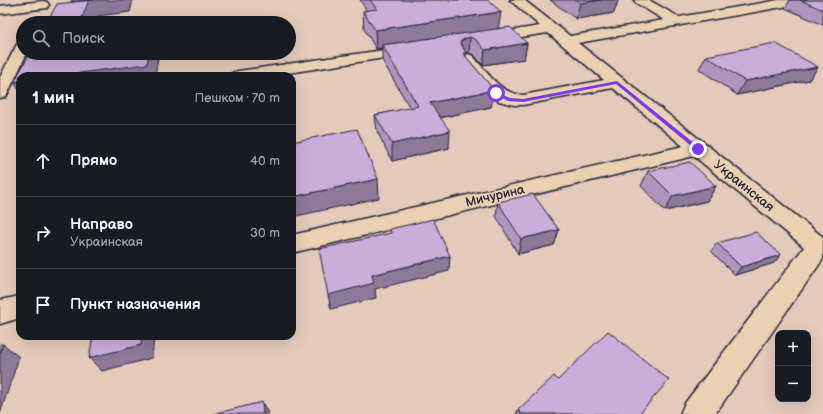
<!DOCTYPE html>
<html lang="ru">
<meta charset="utf-8">
<style>
:root{--surface:#171b24;--page:#242831;--text:#f1f3f6;--muted:#9ea1a6;--line:#363941}
body{margin:0;font-family:"Balsamiq Sans",sans-serif;background:var(--page);color:var(--text)}
.controls{position:absolute;right:12px;bottom:12px;display:grid;overflow:hidden;border-radius:8px;box-shadow:0 4px 16px #0002}
.controls button{width:36px;height:36px;display:grid;place-items:center;padding:0;border:0;border-bottom:1px solid var(--line);background:var(--surface);color:var(--text);font:20px sans-serif}
.stop{position:absolute;width:12px;height:12px;margin:-9px;border:3px solid #7c3aed;border-radius:50%;background:#fff}
.stop.end{background:#7c3aed;border-color:#fff;box-shadow:0 1px 4px #0008}
.list{margin:0;padding:0;list-style:none}
h2{display:flex;justify-content:space-between;align-items:center;height:52px;margin:0;padding:0 16px;font-size:17px}
h2 small{font-size:13px;font-weight:400;color:var(--muted)}
.list li{display:grid;grid-template-columns:26px 1fr auto;gap:12px;align-items:center;box-sizing:border-box;height:72px;padding:0 16px;border-top:1px solid var(--line)}
.list b{display:block;font-size:15px;white-space:nowrap}
.list p{margin:0;font-size:13px;white-space:nowrap;color:var(--muted)}
.list em{font-size:13px;font-style:normal;color:var(--muted)}
.icon{flex:none;width:22px;height:22px;fill:none;stroke:currentColor;stroke-width:2;stroke-linecap:round;stroke-linejoin:round}
.map{position:relative;flex:none;width:823px;height:414px;overflow:hidden}
.search{position:absolute;background:var(--surface);box-shadow:0 4px 16px #0002;left:16px;top:16px;width:280px;height:44px;display:flex;align-items:center;gap:10px;box-sizing:border-box;padding:0 14px;border-radius:22px;color:var(--muted);font-size:15px}
.panel{position:absolute;background:var(--surface);box-shadow:0 4px 16px #0002;left:16px;top:72px;width:280px;height:268px;border-radius:12px}
.map>svg:first-child{display:block}
.lines{fill:none;stroke-linecap:round;stroke-linejoin:round}
.minor-casing{stroke:#22223b;stroke-width:3}
.minor{fill:#ead1b2;fill-rule:evenodd}
.wall{fill:#af95bb;stroke:#22223b}
.shaded-wall{fill:#8e7999;stroke:#22223b}
.building{fill:#cbadda;stroke:#22223b}
.route{fill:#7c3aed}
.labels{text-anchor:middle;dominant-baseline:central;stroke-width:3.5;stroke-linejoin:round;paint-order:stroke}
.street-label{font-size:13px;fill:#22223b;stroke:#ead1b2}
</style>
<div class="map">
<svg width="823" height="414" viewBox="0 0 823 414">
<rect width="100%" height="100%" fill="#e4caba"/>
<filter id="ink" filterUnits="userSpaceOnUse"><feTurbulence type="fractalNoise" baseFrequency=".025" numOctaves="2"/><feDisplacementMap in="SourceGraphic" scale="8" xChannelSelector="R" yChannelSelector="G"/><feConvolveMatrix kernelMatrix="1 2 1 2 8 2 1 2 1" color-interpolation-filters="sRGB"/></filter>
<g filter="url(#ink)">
<g class="lines">
<!-- minor casing -->
<g class="minor-casing">
<path id="minor" d="M510,0H524L570,36L664,20L636,3L634,0H649L679,17L779,0H806L804,3L800,4L578,43L823,237V259L715,414H680L685,403L804,247L694,156L292,253V235L683,146L613,88L523,105H514L499,101L492,96L480,84L463,62L460,59L463,56L468,54L473,56C487,72 500,94 523,95L604,80L548,33L487,42L482,41L480,38L482,35L540,26Z
M43,1L47,2L49,5L47,8L0,14V6Z
M23,42V53H27L8,93L6,97L0,98V77L16,46L18,43Z
M411,46L416,47L418,50L416,53L269,76H230L232,73L238,71Z
M20,296V318L0,324V300Z"/>
</g>
<!-- minor -->
<use href="#minor" class="minor"/>
</g>
<!-- wall -->
<path class="wall" d="M360,0H488L499,28L527,43L524,59L483,65L474,55L469,53H466V57L494,90L491,107L440,118L449,148L392,161L377,131L375,115L410,108L382,60V48L376,49L364,29L363,11H367Z
M550,0H618L614,13L576,19Z
M790,0H823V25L785,8Z
M706,56L818,67L809,80L737,95L699,69Z
M648,171L716,186L707,201L665,211L641,186Z
M498,202L559,230L554,245L518,254L496,216Z
M717,243L774,263L735,275L711,251Z
M558,380L639,414H516L518,410Z"/>
<!-- shaded-wall -->
<path class="shaded-wall" d="M94,0H133L130,12L97,16L94,23H80L71,2Z
M601,0H618L614,13L576,19L580,3Z
M501,12L498,30L382,45V48L376,49L375,30Z
M470,37L469,53H466L465,68L460,42L464,39Z
M527,43L524,59L483,65L485,50Z
M149,53H156L158,58L155,76H58Z
M818,67L809,80L737,95L745,81Z
M20,81V92L14,82Z
M494,90L491,107L429,120L430,103Z
M450,131L449,148L392,161V144Z
M378,179L379,198L292,217V197Z
M716,186L707,201L665,211L673,196Z
M559,230L554,245L518,254L521,239Z
M781,255L774,263L735,275L741,267Z
M450,256L449,271L375,289L376,298L331,309L328,295L372,275Z
M142,336H154L152,358L102,371L89,358Z
M3,344L19,357L0,414V353Z
M262,402L268,413V414H263Z"/>
<!-- building -->
<path class="building" d="M72,0H94L71,2Z
M89,0L80,23H46L57,4Z
M370,0H488L501,12L375,30L363,11L377,9Z
M576,0H601L580,3Z
M800,0H823V10Z
M510,27L527,43L485,50L476,40L470,37L464,39L460,42L466,53H463L494,90L430,103L450,131L392,144L375,115L418,106L382,45Z
M775,43L818,67L745,81L706,56Z
M30,53H149L147,64L58,76H20V81L14,82Z
M357,129L378,179L292,197V142Z
M690,162L716,186L673,196L648,171Z
M533,194L559,230L521,239L498,202Z
M433,219L450,256L372,275L374,283L328,295L319,249L391,233L390,229Z
M756,232L781,255L741,267L717,243Z
M608,331L669,380L639,414H522L518,410L554,376L558,380Z
M93,336H142L141,345L89,358Z
M0,344H3L0,353Z
M262,402L263,414H214Z"/>
</g>
<!-- route -->
<path class="route" d="M617,81L700,148V150H696L616,84L523,102L508,101L494,93L496,92L510,98L523,99Z"/>
<g class="labels">
<!-- street labels -->
<g class="street-label">
<text transform="translate(744 186) rotate(39)">Украинская</text>
<text transform="translate(495 196) rotate(-13)">Мичурина</text>
</g>
</g>
</svg>
<div class="controls">
<button>+</button>
<button>−</button>
</div>
<div class="stop" style="left:496px;top:93px"></div>
<div class="stop end" style="left:698px;top:149px"></div>
<div class="search"><svg class="icon" aria-label="search" viewBox="0 0 24 24"><circle cx="10" cy="10" r="6"/><path d="M15 15l6 6"/></svg>Поиск</div>
<section class="panel">
<h2>1 мин<small>Пешком · 70 m</small></h2>
<ul class="list">
<li><svg class="icon" aria-label="ahead" viewBox="0 0 24 24"><path d="M12 20V5M6 11l6-6 6 6"/></svg><div><b>Прямо</b></div><em>40 m</em></li>
<li><svg class="icon" aria-label="right" viewBox="0 0 24 24"><path d="M7 20v-9h11M14 6l5 5-5 5"/></svg><div><b>Направо</b><p>Украинская</p></div><em>30 m</em></li>
<li><svg class="icon" aria-label="arrive" viewBox="0 0 24 24"><path d="M6 21V4h12l-3 4 3 4H6"/></svg><div><b>Пункт назначения</b></div></li>
</ul>
</section>
</div>
